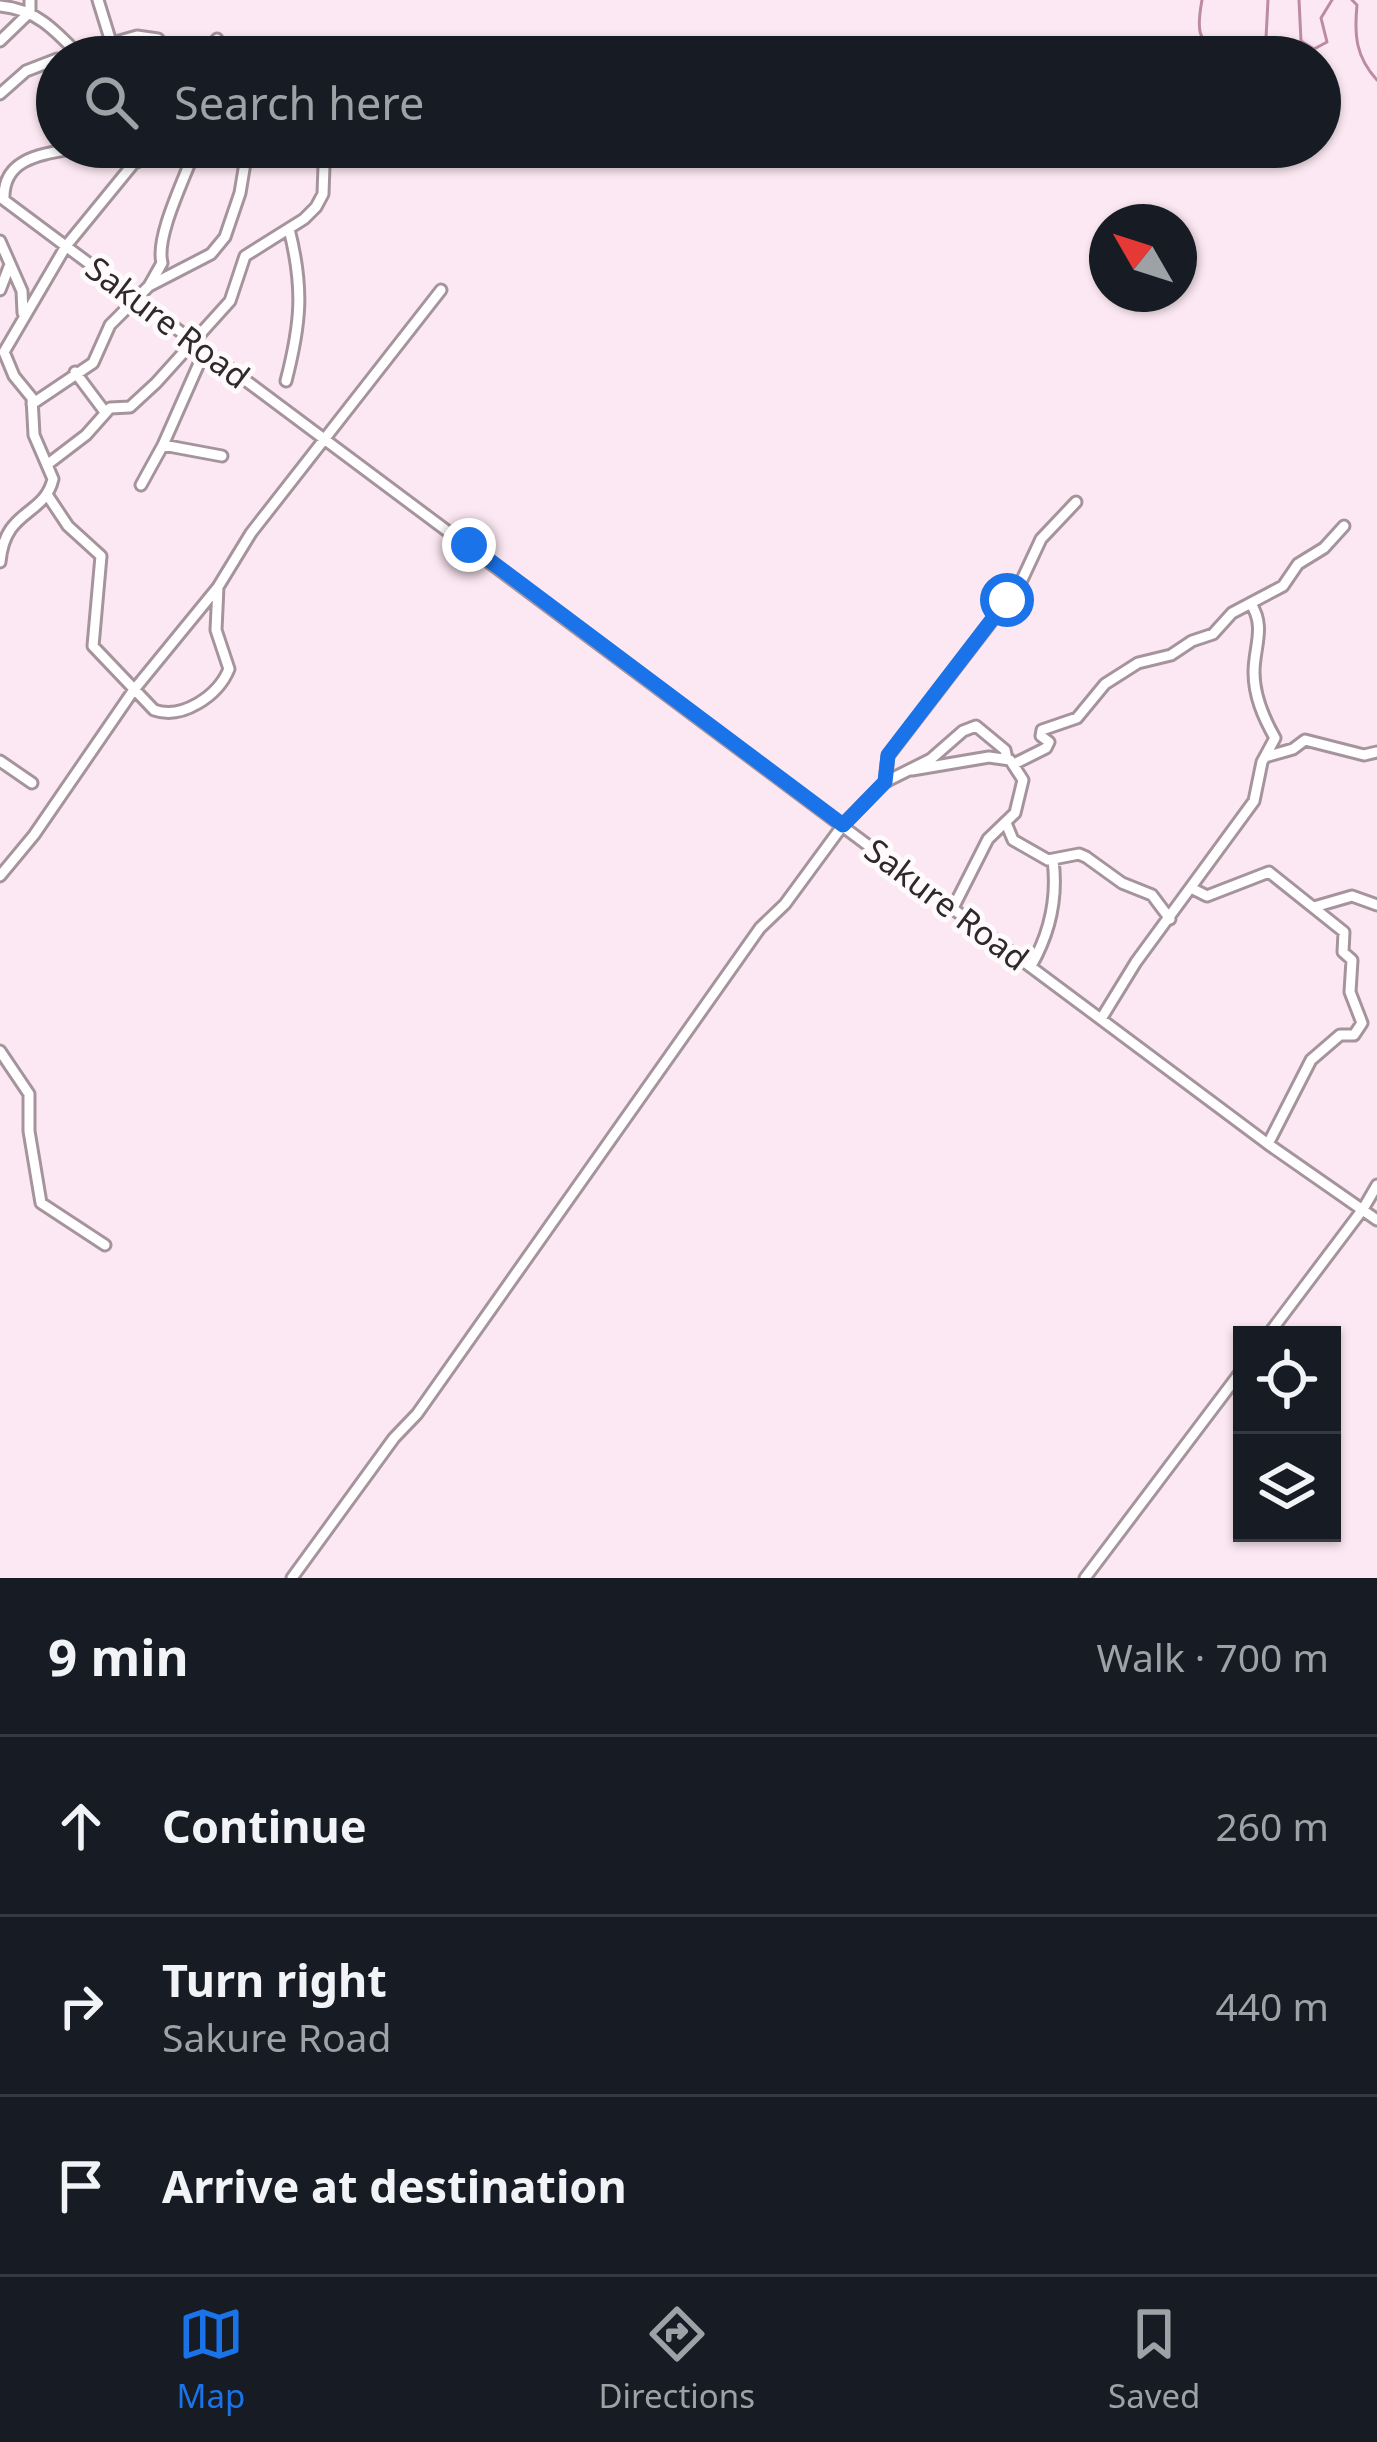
<!DOCTYPE html>
<meta charset="utf-8">
<style>
:root{--surface:#171b24;--page:#242831;--text:#f1f3f6;--muted:#9ea1a6;--line:#363941;--accent:#1a73e8}
body{margin:0;font-family:"Noto Sans",sans-serif;background:var(--page);color:var(--text)}
.controls{position:absolute;right:36px;bottom:36px;display:grid;overflow:hidden;border-radius:0px;box-shadow:0 3px 9px #0004}
.controls button{width:108px;height:108px;display:grid;place-items:center;padding:0;border:0;border-bottom:3px solid var(--line);background:var(--surface);color:var(--text);font:60px sans-serif}
.compass{position:absolute;left:1089px;top:204px;width:108px;height:108px;border-radius:50%;background:var(--surface);box-shadow:0 3px 9px #0004;rotate:309deg}
.stop{position:absolute;width:36px;height:36px;margin:-27px;border:9px solid #1a73e8;border-radius:50%;background:#fff}
.stop.end{background:#1a73e8;border-color:#fff;box-shadow:0 3px 12px #0008}
.list{margin:0;padding:0;list-style:none}
h2{display:flex;justify-content:space-between;align-items:center;height:156px;margin:0;padding:0 48px;font-size:51px}
h2 small{font-size:39px;font-weight:400;color:var(--muted)}
.list li{display:grid;grid-template-columns:78px 1fr auto;gap:36px;align-items:center;box-sizing:border-box;height:180px;padding:0 48px;border-top:3px solid var(--line)}
.list b{display:block;font-size:45px;white-space:nowrap}
.list p{margin:0;font-size:39px;white-space:nowrap;color:var(--muted)}
.list em{font-size:39px;font-style:normal;color:var(--muted)}
.icon{flex:none;width:66px;height:66px;fill:none;stroke:currentColor;stroke-width:2;stroke-linecap:round;stroke-linejoin:round}
.map{position:relative;flex:none;width:1377px;height:1578px;overflow:hidden}
.search{position:absolute;background:var(--surface);box-shadow:0 3px 9px #0004;left:36px;right:36px;top:36px;height:132px;display:flex;align-items:center;gap:30px;box-sizing:border-box;padding:0 42px;border-radius:66px;color:var(--muted);font-size:45px}
.sheet{height:696px;background:var(--surface)}
nav{display:flex;justify-content:space-around;align-items:center;box-sizing:border-box;height:168px;border-top:3px solid var(--line);background:var(--surface);font-size:33px;color:var(--muted)}
nav a{display:grid;justify-items:center;gap:6px}
nav .on{color:var(--accent)}
.map>svg:first-child{display:block}
.lines{fill:none;stroke-linecap:round;stroke-linejoin:round}
.stream{stroke:#bb8ba4;stroke-width:3}
.minor-casing{stroke:#a6949d;stroke-width:15}
.minor{stroke:#fff;stroke-width:9}
.route{stroke:#1a73e8;stroke-width:15}
.labels{text-anchor:middle;dominant-baseline:central;stroke-width:10;stroke-linejoin:round;paint-order:stroke}
.street-label{font-size:33px;fill:#30292c;stroke:#fffbfd}
</style>
<div class="map">
<svg width="1377" height="1578" viewBox="0 0 1377 1578">
<rect width="100%" height="100%" fill="#fce8f2"/>
<g class="lines">
<!-- stream -->
<path class="stream" d="M1202,0C1197,27 1196,41 1221,57
M1299,0L1301,41L1314,49L1327,42L1321,18L1332,0
M1352,0L1357,5C1354,36 1356,57 1377,80
M1265,57L1268,0"/>
<!-- minor casing -->
<g class="minor-casing">
<path id="minor" d="M98,0L111,42
M0,6C35,9 54,29 78,54
M0,41L30,12V0
M64,57L137,36L158,39L171,57
M206,57L217,39
M0,94L26,71L57,59
M137,162L164,147
M0,197L1268,1144L1377,1220
M4,200C2,155 47,154 83,147
M0,241L22,291L23,313
M149,286L162,263C155,236 186,176 196,147
M0,290L9,267
M75,372L105,412
M286,381C301,323 304,288 289,229
M32,404L93,363L110,325L149,286L211,254L225,237L240,193L245,163L253,147
M163,445L222,456
M48,464L86,435L110,408L130,407L156,383L230,301L245,256L304,219L316,207L323,194L324,166
M141,485L163,445L205,350
M48,496L68,526L101,556L93,646L154,710C182,720 218,696 229,669L216,630L218,587
M0,562C5,508 44,517 53,479L34,435L32,398L14,376L4,352L66,246L147,147
M1265,757L1293,749L1305,740L1364,755L1377,752
M0,761L32,783
M1014,764L1046,748L1049,742L1041,736L1042,730L1077,718L1105,684L1138,663L1171,655L1192,641L1213,634L1232,613L1283,586L1298,564L1324,548L1344,526
M912,770L989,757L1010,760L1023,780L1015,813L988,839L953,908
M885,782L931,759L963,731L976,726L1005,750L1007,759
M1006,823L1013,840L1048,860L1079,854L1086,857L1122,883L1152,895L1170,919
M0,876L34,835L133,691L218,587L251,533L441,290
M1193,889L1207,896L1269,872L1344,932L1343,952L1352,960L1350,992L1362,1023L1354,1035H1340L1311,1060L1268,1144
M1314,907L1352,896L1377,905
M1031,966C1050,933 1058,899 1053,860
M1101,1019L1136,962L1254,801L1262,762L1275,738C1263,717 1254,696 1254,672C1254,647 1266,627 1251,604
M0,1051L29,1094V1131L41,1203L105,1245
M1268,1335L1363,1209L1377,1185
M292,1578L394,1438L417,1414L760,928L785,904L843,825L885,782L888,756L1020,584L1041,539L1076,502
M1085,1578L1242,1370"/>
</g>
<!-- minor -->
<use href="#minor" class="minor"/>
</g>
<g class="lines">
<!-- route -->
<path class="route" d="M469,545L843,825L885,782L888,755L1007,600"/>
</g>
<g class="labels">
<!-- street labels -->
<g class="street-label">
<text transform="translate(168 322) rotate(37)">Sakure Road</text>
<text transform="translate(947 904) rotate(37)">Sakure Road</text>
</g>
</g>
</svg>
<div class="controls">
<button><svg class="icon" aria-label="locate" viewBox="0 0 24 24"><circle cx="12" cy="12" r="6"/><path d="M12 2v4M12 18v4M2 12h4M18 12h4"/></svg></button>
<button><svg class="icon" aria-label="layers" viewBox="0 0 24 24"><path d="M12 4l9 5-9 5-9-5zM3 14l9 5 9-5"/></svg></button>
</div>
<svg class="compass" viewBox="-18 -18 36 36"><path d="M0-13l5 13h-10z" fill="#e53935"/><path d="M0 13l5-13h-10z" fill="#9ea1a6"/></svg>
<div class="stop" style="left:1007px;top:600px"></div>
<div class="stop end" style="left:469px;top:545px"></div>
<div class="search"><svg class="icon" aria-label="search" viewBox="0 0 24 24"><circle cx="10" cy="10" r="6"/><path d="M15 15l6 6"/></svg>Search here</div>
</div>
<section class="sheet">
<h2>9 min<small>Walk · 700 m</small></h2>
<ul class="list">
<li><svg class="icon" aria-label="ahead" viewBox="0 0 24 24"><path d="M12 20V5M6 11l6-6 6 6"/></svg><div><b>Continue</b></div><em>260 m</em></li>
<li><svg class="icon" aria-label="right" viewBox="0 0 24 24"><path d="M7 20v-9h11M14 6l5 5-5 5"/></svg><div><b>Turn right</b><p>Sakure Road</p></div><em>440 m</em></li>
<li><svg class="icon" aria-label="arrive" viewBox="0 0 24 24"><path d="M6 21V4h12l-3 4 3 4H6"/></svg><div><b>Arrive at destination</b></div></li>
</ul>
</section>
<nav>
<a class="on"><svg class="icon" aria-label="map" viewBox="0 0 24 24"><path d="M3 6l6-2 6 2 6-2v14l-6 2-6-2-6 2zM9 4v14M15 6v14"/></svg>Map</a>
<a><svg class="icon" aria-label="directions" viewBox="0 0 24 24"><path d="M12 3l9 9-9 9-9-9zM9 14v-3h6M13 9l2 2-2 2"/></svg>Directions</a>
<a><svg class="icon" aria-label="saved" viewBox="0 0 24 24"><path d="M7 4h10v16l-5-4-5 4z"/></svg>Saved</a>
</nav>
